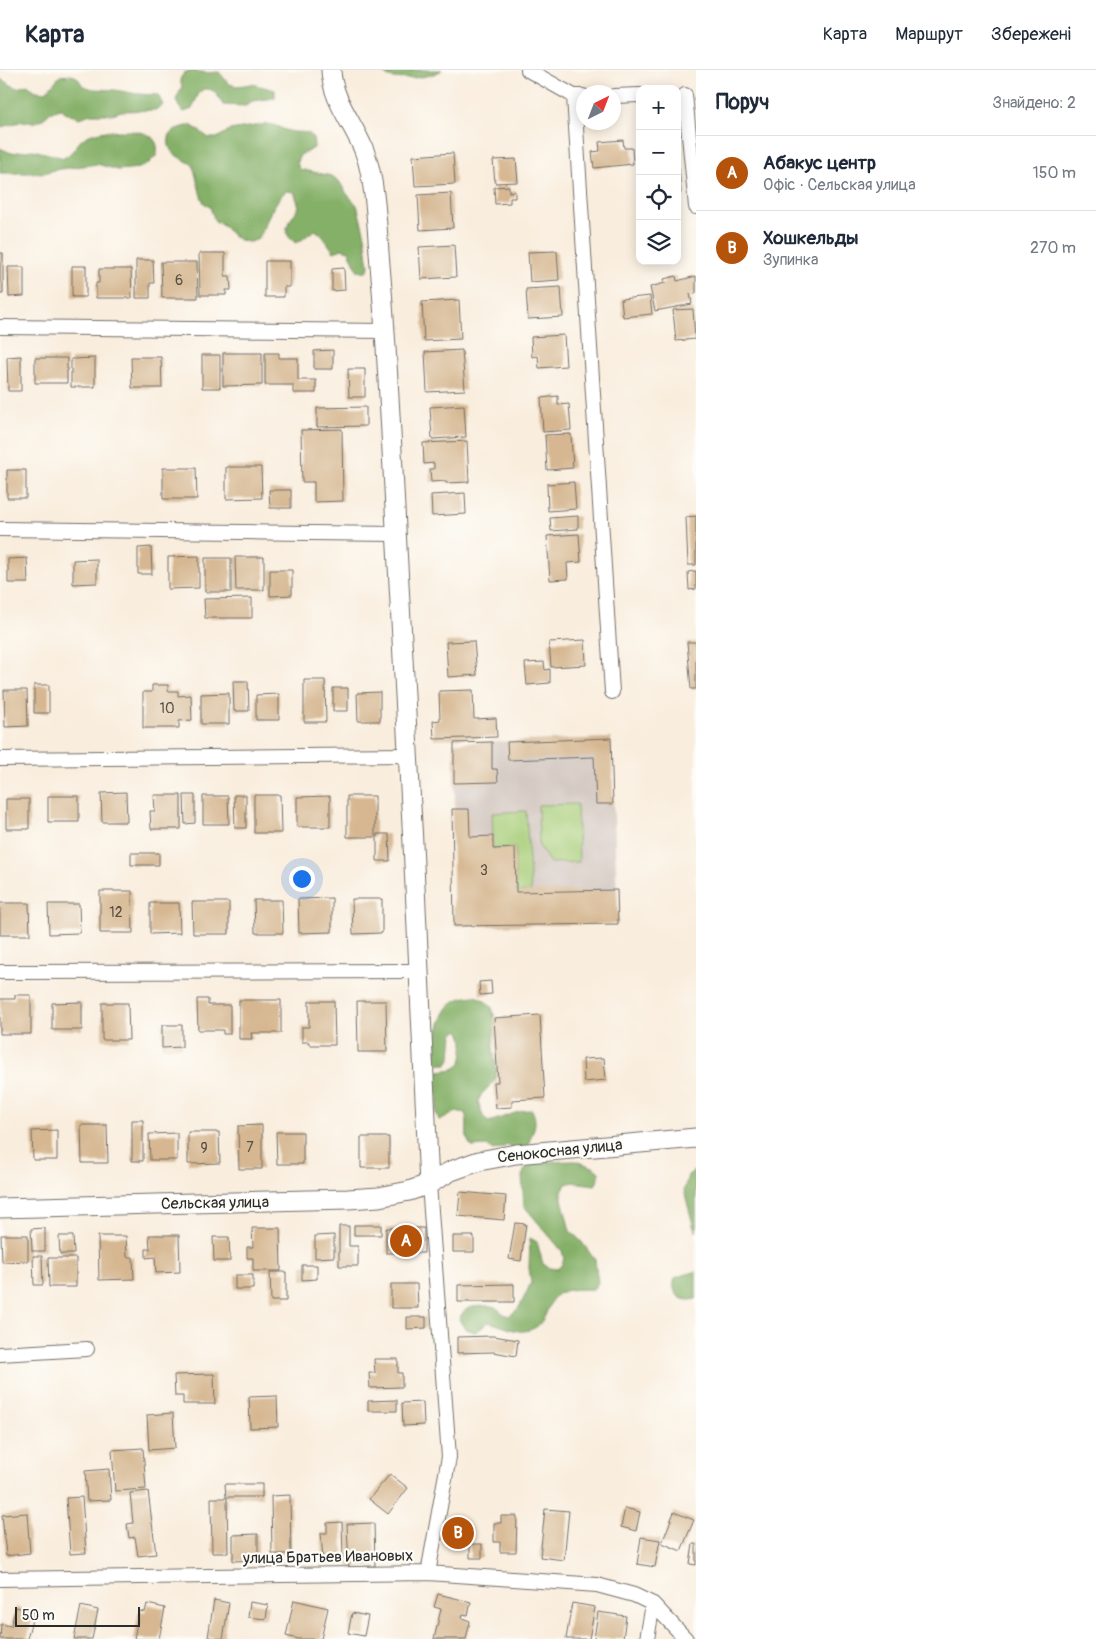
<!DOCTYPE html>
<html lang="uk">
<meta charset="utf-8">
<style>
:root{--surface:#fff;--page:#f2f2f3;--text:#1f2937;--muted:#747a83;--line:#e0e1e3;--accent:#b45309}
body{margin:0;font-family:Pangolin,sans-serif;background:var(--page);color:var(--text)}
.controls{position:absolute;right:15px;top:15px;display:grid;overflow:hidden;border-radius:10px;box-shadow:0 2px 12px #0003}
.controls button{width:45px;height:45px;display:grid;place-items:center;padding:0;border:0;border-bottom:1px solid var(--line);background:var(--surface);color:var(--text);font:25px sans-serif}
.compass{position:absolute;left:576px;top:15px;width:45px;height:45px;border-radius:50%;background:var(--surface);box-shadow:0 2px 12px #0003;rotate:42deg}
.scale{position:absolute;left:15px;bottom:12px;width:125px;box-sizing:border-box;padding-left:5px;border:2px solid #2b2b2b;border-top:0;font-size:14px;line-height:18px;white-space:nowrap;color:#2b2b2b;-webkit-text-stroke:4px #fdfcf7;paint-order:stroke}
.you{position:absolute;left:301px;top:808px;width:18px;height:18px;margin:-12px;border:4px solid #fff;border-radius:50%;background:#1a73e8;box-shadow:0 0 0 8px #1a73e833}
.badge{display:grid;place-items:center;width:32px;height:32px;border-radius:50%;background:var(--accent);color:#fff;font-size:16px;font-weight:700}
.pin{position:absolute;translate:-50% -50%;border:2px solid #fff;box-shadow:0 1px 5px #0006}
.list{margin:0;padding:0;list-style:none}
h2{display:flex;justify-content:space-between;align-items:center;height:65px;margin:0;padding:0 20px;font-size:21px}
h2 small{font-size:16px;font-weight:400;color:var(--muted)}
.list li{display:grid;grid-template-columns:32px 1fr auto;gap:15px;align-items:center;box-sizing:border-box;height:75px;padding:0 20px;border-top:1px solid var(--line)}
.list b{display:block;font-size:19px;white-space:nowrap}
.list p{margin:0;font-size:16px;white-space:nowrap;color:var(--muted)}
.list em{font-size:16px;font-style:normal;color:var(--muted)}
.icon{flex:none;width:28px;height:28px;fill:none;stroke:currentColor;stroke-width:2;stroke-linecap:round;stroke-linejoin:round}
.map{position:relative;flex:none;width:696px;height:1569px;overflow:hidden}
header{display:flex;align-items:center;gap:30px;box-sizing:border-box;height:70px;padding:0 25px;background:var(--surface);border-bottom:1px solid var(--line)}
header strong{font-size:24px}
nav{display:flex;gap:28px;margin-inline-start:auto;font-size:18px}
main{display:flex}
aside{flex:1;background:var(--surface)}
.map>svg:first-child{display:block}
.industrial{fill:#cec1ba}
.green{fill:#a7cd78;stroke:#697c52}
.forest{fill:#85b068;stroke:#586e4a}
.building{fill:#d6b791}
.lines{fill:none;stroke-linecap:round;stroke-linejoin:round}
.street-casing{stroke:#736f69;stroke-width:16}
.secondary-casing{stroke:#736f69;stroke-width:21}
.street{stroke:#fff;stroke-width:14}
.secondary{stroke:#fff;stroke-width:19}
.labels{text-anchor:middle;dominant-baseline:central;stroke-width:4.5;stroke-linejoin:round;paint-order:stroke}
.number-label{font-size:14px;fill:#564e44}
.street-label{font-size:16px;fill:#2b2b2b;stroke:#fdfcf7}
</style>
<header>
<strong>Карта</strong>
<nav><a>Карта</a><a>Маршрут</a><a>Збережені</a></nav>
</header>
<main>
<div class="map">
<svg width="696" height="1569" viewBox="0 0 696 1569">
<rect width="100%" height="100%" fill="#fdfcf7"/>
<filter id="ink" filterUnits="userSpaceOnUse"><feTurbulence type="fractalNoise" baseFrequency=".02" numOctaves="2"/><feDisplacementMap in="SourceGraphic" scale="10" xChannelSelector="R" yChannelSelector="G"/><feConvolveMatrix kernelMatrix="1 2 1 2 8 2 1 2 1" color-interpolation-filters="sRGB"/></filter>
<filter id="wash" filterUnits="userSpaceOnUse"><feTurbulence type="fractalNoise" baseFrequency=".0096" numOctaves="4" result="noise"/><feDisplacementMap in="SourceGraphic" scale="20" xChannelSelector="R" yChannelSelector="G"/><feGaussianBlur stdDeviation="1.12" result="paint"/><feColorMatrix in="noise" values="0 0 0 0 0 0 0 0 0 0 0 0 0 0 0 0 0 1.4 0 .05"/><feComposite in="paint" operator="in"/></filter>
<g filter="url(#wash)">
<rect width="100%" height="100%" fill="#f9eddd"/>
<!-- industrial -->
<path class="industrial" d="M611,668L618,854L454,856L452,739H455L454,673Z"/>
<!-- green -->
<path class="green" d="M577,734L579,792L550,793L539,776L538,735Z
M526,741L531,822H516L515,778L493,779L492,743Z"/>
<!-- forest -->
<path class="forest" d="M191,0L206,3L219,2L229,14L237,16L252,14L275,20V28L252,31L246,36L223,35C217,25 216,18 203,19L198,25L192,39L184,42L179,37L176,30L182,17L180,9L184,3Z
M382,0H442C433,7 397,12 387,6C385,5 383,2 382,0Z
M71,5L77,7L83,16L93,19L115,20L137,24L158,25L163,35L155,40L122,41L112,44H90L80,48L70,45L61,39L51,42L43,49L33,53L23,51L2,57L0,56V9L17,18L27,15L36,21L46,22L60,6Z
M266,54C276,54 280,59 289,61C302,65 314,56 314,78L300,85L297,92L299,99L332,106L339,111L347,124L357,135L365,166L369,197L365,203L358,201L349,181L342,179L334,182L321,164L315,160C307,164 304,170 296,173C276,160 293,150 299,136L294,122L286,121C279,127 275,135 270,143C264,155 261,179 240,170C230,166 226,155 215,151L210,137L204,133L201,126L193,95C179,86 164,84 170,64L176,59L191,55L209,68H217L230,60Z
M107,61C121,62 149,57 156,73C158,76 157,82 157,85L149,93L139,98L118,100L97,94L54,100L44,103H0V78L11,83L33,80L64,88C72,83 72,81 78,74C84,65 97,62 107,61Z
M476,926C482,929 489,933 492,938C497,949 493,966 493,977C494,988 497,998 496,1009L481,1025L478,1032L483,1046L488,1052C501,1049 521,1039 532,1040C540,1056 530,1062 528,1078H514L507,1075L501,1079L493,1080L487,1076L472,1077C462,1066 470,1056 465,1043C454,1039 450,1048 439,1050L436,1043L438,1028L434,1021L435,1007L439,1001L454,999L460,995C464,985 465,968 459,960L453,964L451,987L447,994H440L434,989C435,976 437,966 440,954C447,934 455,927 476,926Z
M576,1091L593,1097L599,1102V1109L595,1115L573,1112L566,1114L562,1121V1129L570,1161L581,1171L595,1190L598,1213L593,1219C584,1220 571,1218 562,1222C543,1228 552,1258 524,1261C516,1263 497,1253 487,1252L482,1258L475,1262C466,1260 463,1257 459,1249C465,1237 470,1237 483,1236C488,1236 490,1235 495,1237C501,1241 502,1244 509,1246L517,1240L521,1234L531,1213L529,1198L530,1168L537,1172L543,1194L549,1198L557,1199C564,1194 565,1189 562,1181L524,1136L522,1106L525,1099L538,1092Z
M694,1101L696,1102V1162L693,1155L684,1120L688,1105Z
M696,1201V1229C681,1233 670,1224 675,1208C682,1204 688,1205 696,1201Z"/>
<g id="blocks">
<!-- building -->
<path class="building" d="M623,70L624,78H632L633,94L594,98L592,82L600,81L599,72Z
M453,83L455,114L415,116L413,86Z
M516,89L518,112L495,113L493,90Z
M677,97H679L681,123H677Z
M509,116V122L515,121V128H510V133L495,134L494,117Z
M451,123L453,158L420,160L418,125Z
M454,175L456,207L421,209L419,177Z
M557,181L559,210L530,212L528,182Z
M0,183H3V224H0Z
M199,183H225V206H230L231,220H226V225H200Z
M136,190H153L154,213H150V228H136Z
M265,191H290V217H284V227H265Z
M161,192H197L198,228H162Z
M72,196H86V227H72Z
M8,197H24V226L9,227Z
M344,198L345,220L332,221V199Z
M99,199H131L132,228H96V213H99Z
M676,206L677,211L696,206V223L690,224L692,234L655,241L650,217L665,213L664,209Z
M561,217L563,247L528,249L526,219Z
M650,226L652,244L623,247L621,229Z
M459,230L461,269L424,271L422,232Z
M693,239L695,269L676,271L673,240Z
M564,265L566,296L539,298L538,286L532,287L531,267Z
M333,280V299H314V281Z
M462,280L465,320L427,322L425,282Z
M223,283H262V315L223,316Z
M265,283H279V288H298V310H316V323H293V315H265Z
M202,285H220V318H202Z
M21,286V321H8L7,287Z
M131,287H161L162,318H132Z
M35,288H67V313H35Z
M95,288V317H71V289Z
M348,299H365V327H349Z
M558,326V335L569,334L571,360L543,362L541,328Z
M464,335L466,367L432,369L430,337Z
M366,337V356L317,357V338Z
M342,359L343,431L314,432V412H302L301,360Z
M571,364L573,398L547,400L545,365Z
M467,371L469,412L446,413V411L431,412L430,399H434V393L424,394L423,373Z
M226,397H261L262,428L226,429Z
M163,398H196L197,429H163Z
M7,400H26V428H7Z
M574,412L576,439L548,441L547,414Z
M269,420H291V438H270Z
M465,423L466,444L432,446L431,425Z
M578,446V459L551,461L550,448Z
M696,446V495H688L686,447Z
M579,464L581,492L567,493L568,509L550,510L547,466Z
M151,477L152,504H138V478Z
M199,486V518L168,519V487Z
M235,487H264V520H236Z
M27,488L28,513H8V489Z
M205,488H231V522H205Z
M97,489V513L73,514V490Z
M270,500H292V525L270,526Z
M696,501V519L689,520L688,502Z
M252,528V548H205L204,529Z
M585,570L586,595L551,597L549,572Z
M474,571L477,605L448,607L446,572Z
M687,572H696V619H691Z
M544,592L545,600L550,599V613L527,615L525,593Z
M304,610H325L326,652H304Z
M233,611H248L249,641H234Z
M34,615H49V643H34Z
M152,615H168V621H178V626L191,625L192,650L179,651V658H143V622H152Z
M333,618H348V641H333Z
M4,620H27L28,656L5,657Z
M473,620L474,649L496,648L497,667L434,669L433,651L440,650L439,621Z
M380,622V651H358L357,623Z
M229,623V654H201V624Z
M279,624V650H256V625Z
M611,668L613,734H596L594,687L508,690L507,672Z
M492,672V699H497L498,712L454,713V673Z
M126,722L127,752H102L101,723Z
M154,725H181V759H151L150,741H155Z
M184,725H195V753L185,754Z
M234,725H246V758H235Z
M254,725H280L281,763H254Z
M48,726H79V752H48Z
M203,726H228L229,754H203Z
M330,726V757H297V727Z
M347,726H375V767H347Z
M6,729H29V759H6Z
M452,739H469L470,767L493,766V779L515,778L516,822L617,820L618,854L454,856Z
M377,764H389L390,791H377Z
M131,783H159V795H131Z
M100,821H132L133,863H100Z
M332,828V862L299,863L298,829Z
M352,829H382V863L353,864Z
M254,830H282L283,863H255Z
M192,832H229V864H193Z
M0,833H29L30,865H0Z
M150,833H179L180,863L150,864Z
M48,834H79L80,863L49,864Z
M491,911L492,924L480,925L479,912Z
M15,925H31V964H0V929H15Z
M197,929H208V935H230V964H223V960H198Z
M239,930H281V963H251L252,969H239Z
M309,931H334L335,975H309V972H302V957H309Z
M357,931H386L387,982H358Z
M82,932V960H52V933Z
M102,933H128L129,970H102Z
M540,945L545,1028L512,1030V1037L496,1038L494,1012H498L494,948Z
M162,955H182V977L162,978Z
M604,988L606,1010L584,1012L583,989Z
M132,1050H143V1091H132Z
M81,1055H107L108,1093H82Z
M262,1055V1099H239L238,1056Z
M57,1060V1090H33L32,1061Z
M188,1062H219L220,1093L188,1094Z
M276,1062H303V1094H277Z
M177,1063V1090H150L149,1064Z
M361,1067H389V1098H361Z
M460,1122L506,1126L504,1150L458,1146Z
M515,1153L526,1154L521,1191L509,1189Z
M354,1155H381V1165H354Z
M339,1156H349V1176H358V1196H339Z
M45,1158V1181H32L31,1159Z
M252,1158H280L281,1201H253V1188H247V1177H253Z
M386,1158H424V1183H386Z
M1,1165H28V1191L2,1192Z
M149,1165H179L180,1202L156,1203L155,1187L146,1188V1179H150Z
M334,1165V1187L315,1188V1166Z
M59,1166H73L74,1184H60Z
M98,1166H126L127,1187H133L134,1209L99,1210Z
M453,1166H474V1182H453Z
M213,1167H229L230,1191H214Z
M33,1186H42L43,1215H34Z
M48,1188H76V1217H49Z
M302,1195H317V1209L302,1210Z
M270,1202H286V1231H271Z
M235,1205H253V1219H235Z
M391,1214H417L418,1238H391Z
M514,1214V1232H458V1215Z
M407,1247H426V1258L407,1259Z
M493,1266L518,1270L516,1286L493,1282L457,1283V1267Z
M374,1289H398V1303H402V1317L370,1318L369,1303H375Z
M214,1304L215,1334H183V1326H175L174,1305Z
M277,1326L278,1357L250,1358L249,1327Z
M397,1330V1341H368V1331Z
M423,1332L424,1355L403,1356L402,1333Z
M173,1343L175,1378L149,1380L147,1345Z
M143,1378L146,1419L115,1421L112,1380Z
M109,1399L111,1430L87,1431L85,1401Z
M390,1404L408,1418L388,1444L369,1429Z
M225,1414H262V1427H226Z
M148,1421L156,1484L138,1486L135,1467L129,1468L127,1454L133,1453L130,1423Z
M290,1425L291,1484H272L271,1426Z
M82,1427L86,1483L70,1484L66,1428Z
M211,1428H227L228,1483H212Z
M625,1438L640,1442L636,1461L621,1457Z
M545,1439L569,1441L564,1490L540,1487Z
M674,1442L694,1450L681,1481L662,1473Z
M27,1443L30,1483L6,1486L2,1445Z
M501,1446H517L516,1482H500V1472H494V1453H501Z
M342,1452L343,1488H330V1491H323L321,1463H327V1453Z
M374,1453L375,1496L349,1497L347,1454Z
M258,1464V1490L233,1491V1465Z
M641,1467L660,1470L655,1497L637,1494Z
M470,1474H482V1488H470Z
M693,1474H696V1495L690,1494Z
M438,1524L471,1532L468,1545L463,1544L462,1548L470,1551L466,1569H434L441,1539L434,1537Z
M214,1530L229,1533L223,1569L208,1567Z
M294,1530L328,1538L321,1569H298L286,1566Z
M250,1532L268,1535L266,1549L248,1547Z
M572,1533L595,1537L589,1569H566Z
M147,1534L165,1538L159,1569H134L139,1541L145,1542Z
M81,1536L98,1540L92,1569H74Z
M16,1537L34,1542L27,1569H0L1,1554L11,1556Z
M598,1542L626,1546L623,1569H594Z
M352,1543L368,1546L364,1566L348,1563Z"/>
</g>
</g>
<g filter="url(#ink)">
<use href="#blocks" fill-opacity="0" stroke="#736f69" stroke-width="1"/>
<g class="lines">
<!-- street casing -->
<g class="street-casing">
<path id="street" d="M528,0L574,26H583
M685,25L696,137
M574,26L612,622
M614,26L640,25
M0,257L385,261
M0,459L396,464
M0,689L409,685
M0,902L420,901
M0,1284L87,1279
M428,1503L449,1387L429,1114
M0,1509L428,1503L597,1515L634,1525L653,1534L686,1569
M647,1569L653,1534"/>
</g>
<!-- secondary casing -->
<g class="secondary-casing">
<path id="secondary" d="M331,0C332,31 355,55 365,83C376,113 377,162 380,195C388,289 392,383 397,477C409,689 420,902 429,1114
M0,1138L348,1129L379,1127L409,1121L429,1114L451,1101L479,1091L516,1084L696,1068"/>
</g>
<!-- street -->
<use href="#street" class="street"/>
<!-- secondary -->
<use href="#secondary" class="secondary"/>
</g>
</g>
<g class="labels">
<!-- number labels -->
<g class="number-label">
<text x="179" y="210">6</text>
<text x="167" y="638">10</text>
<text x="484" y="800">3</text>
<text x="116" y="842">12</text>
<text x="250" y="1077">7</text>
<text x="204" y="1078">9</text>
</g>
<!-- street labels -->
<g class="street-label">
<text transform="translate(560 1081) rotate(-6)">Сенокосная улица</text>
<text transform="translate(215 1133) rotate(-1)">Сельская улица</text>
<text transform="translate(328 1487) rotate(-1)">улица Братьев Ивановых</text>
</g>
</g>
</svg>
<div class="controls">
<button>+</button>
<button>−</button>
<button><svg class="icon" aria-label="locate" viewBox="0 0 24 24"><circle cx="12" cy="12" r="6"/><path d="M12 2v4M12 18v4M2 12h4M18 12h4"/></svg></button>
<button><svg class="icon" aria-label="layers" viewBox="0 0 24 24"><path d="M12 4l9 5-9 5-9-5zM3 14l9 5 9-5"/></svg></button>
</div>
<svg class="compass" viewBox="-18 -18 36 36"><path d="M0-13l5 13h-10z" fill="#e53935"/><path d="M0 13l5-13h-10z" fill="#747a83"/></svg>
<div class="scale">50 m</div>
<div class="you"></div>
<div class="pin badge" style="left:406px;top:1171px">A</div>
<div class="pin badge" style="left:458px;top:1463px">B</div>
</div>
<aside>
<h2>Поруч<small>Знайдено: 2</small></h2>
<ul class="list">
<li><span class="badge">A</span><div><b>Абакус центр</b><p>Офіс · Сельская улица</p></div><em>150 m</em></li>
<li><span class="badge">B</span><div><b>Хошкельды</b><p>Зупинка</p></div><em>270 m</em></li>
</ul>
</aside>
</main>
